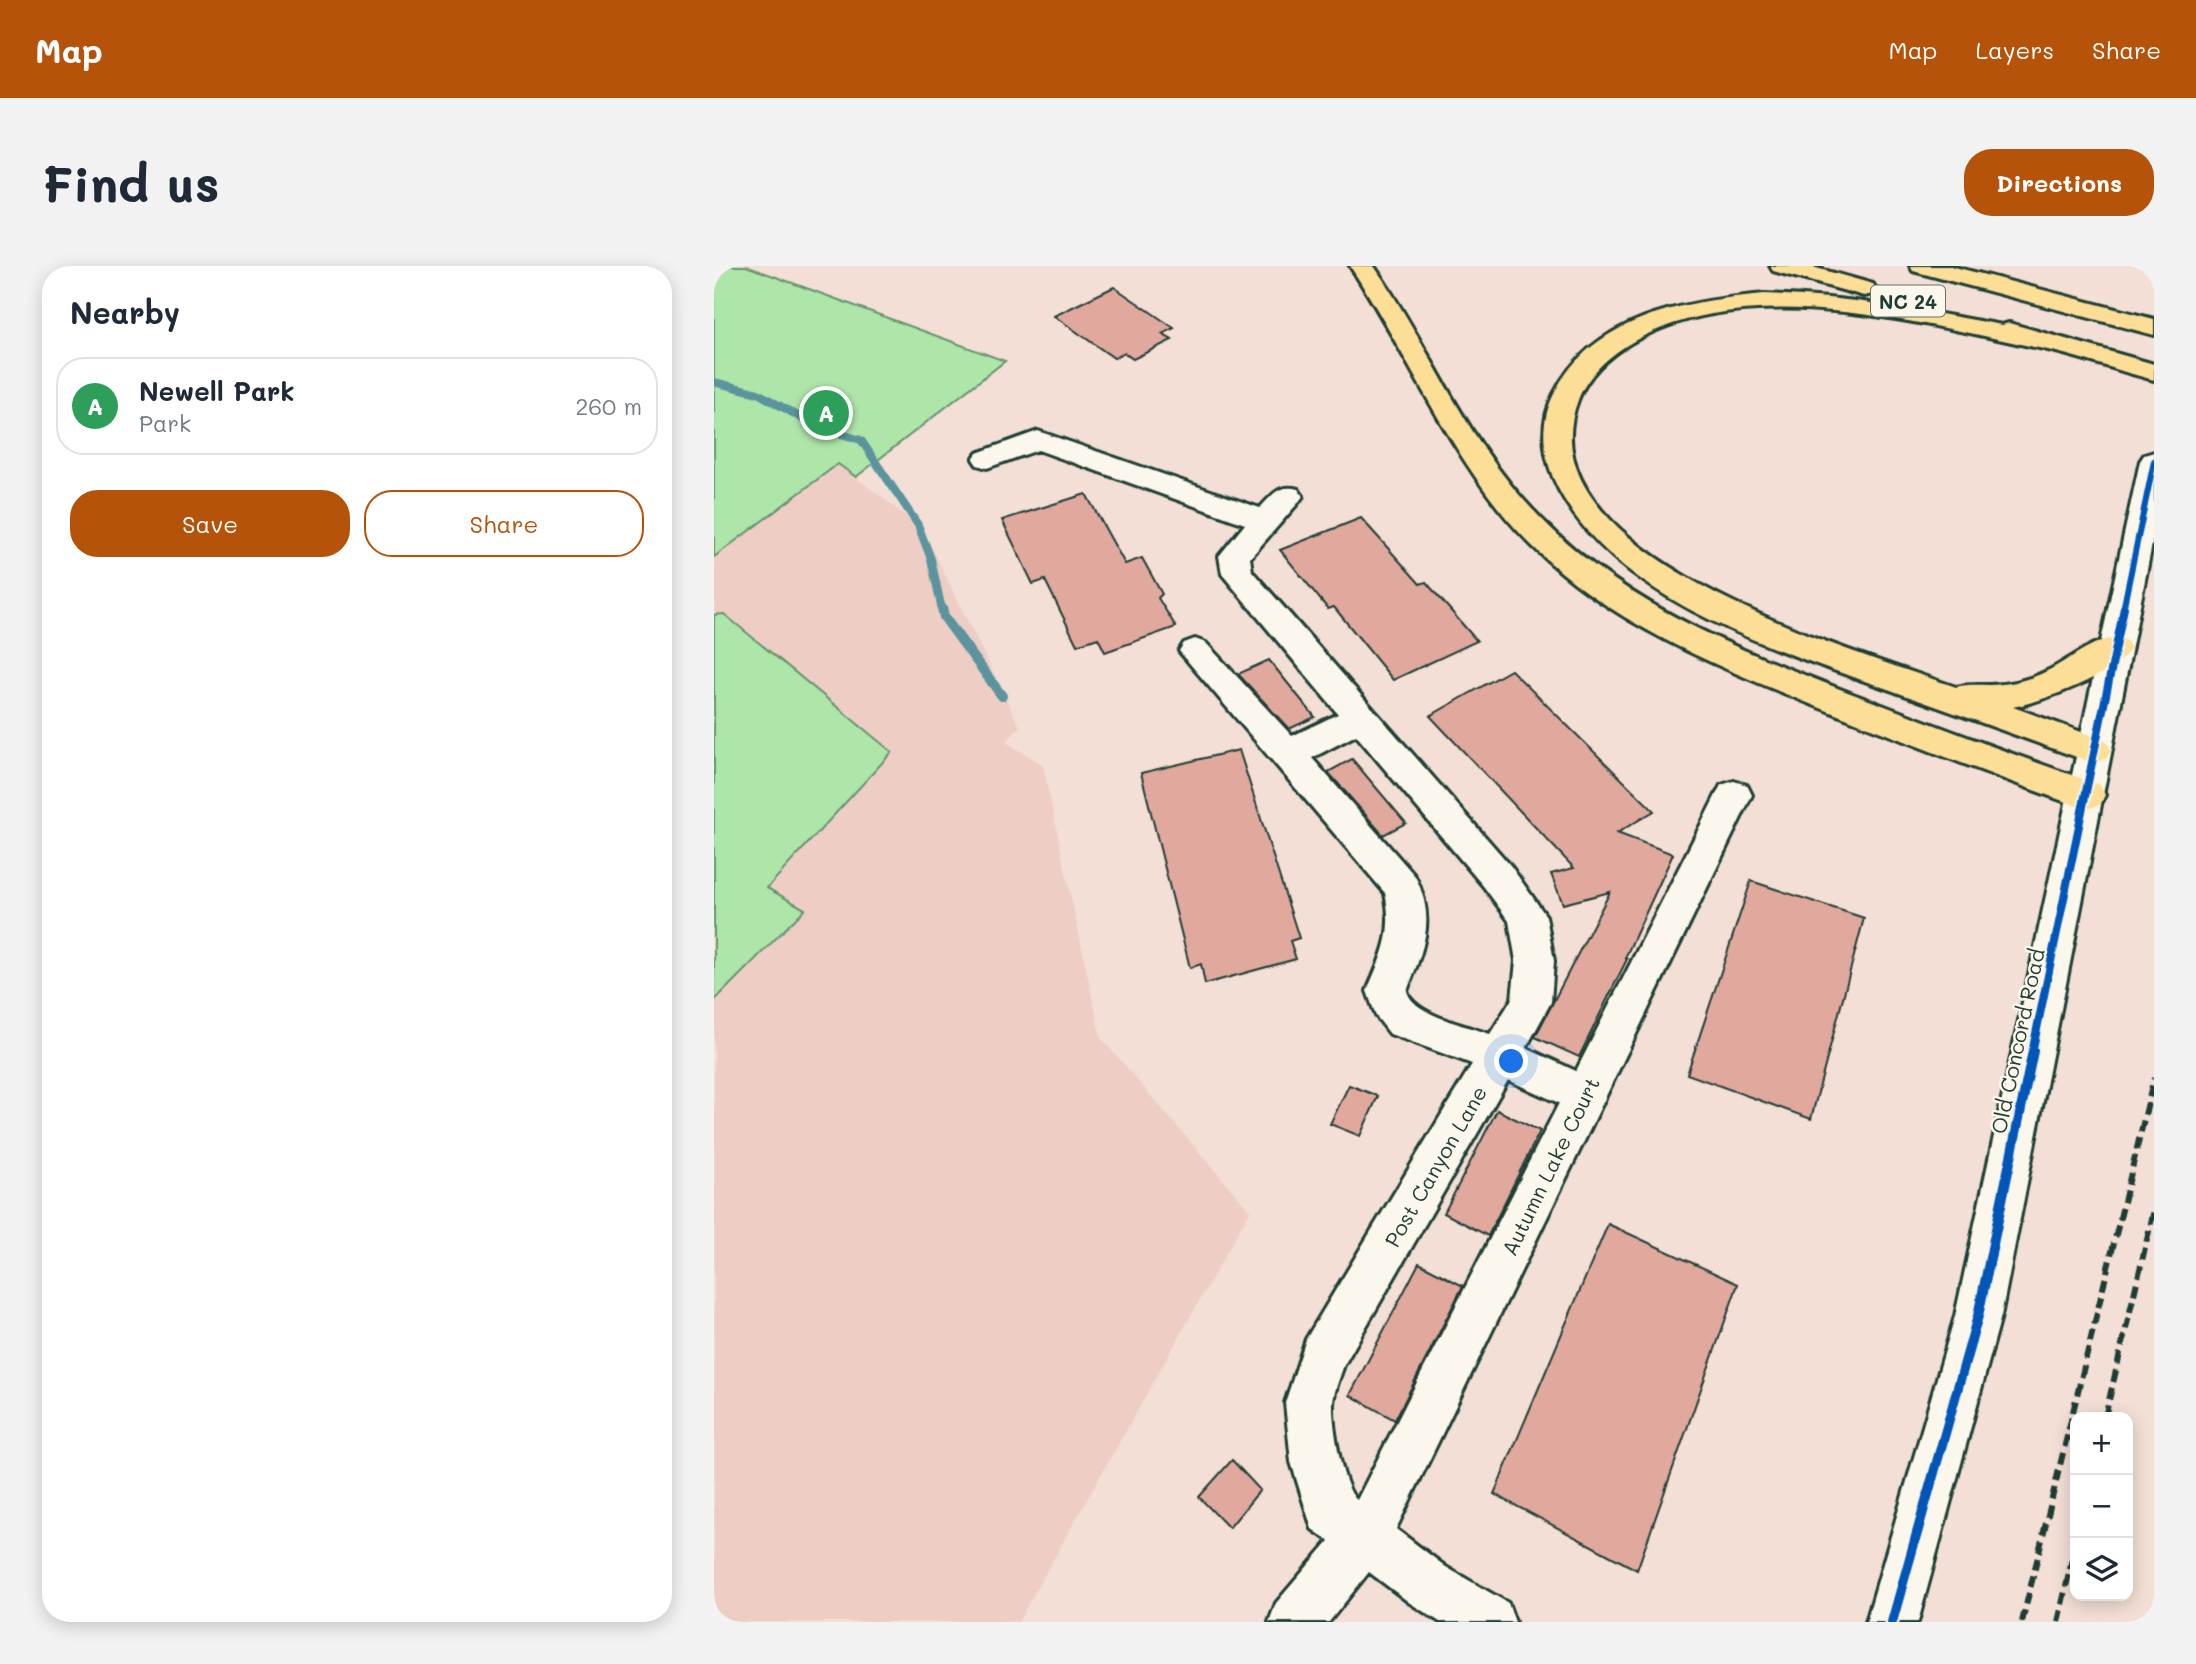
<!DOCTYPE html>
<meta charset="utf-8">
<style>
:root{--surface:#fff;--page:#f2f2f3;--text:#1f2937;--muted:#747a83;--line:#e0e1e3;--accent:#b45309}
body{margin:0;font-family:Mali,sans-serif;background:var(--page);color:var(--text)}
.controls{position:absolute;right:21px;bottom:21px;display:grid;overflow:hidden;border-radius:14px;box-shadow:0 4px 18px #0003}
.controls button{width:63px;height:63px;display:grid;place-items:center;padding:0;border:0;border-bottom:2px solid var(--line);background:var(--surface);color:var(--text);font:35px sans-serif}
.you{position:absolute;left:798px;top:796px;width:24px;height:24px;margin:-18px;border:5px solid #fff;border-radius:50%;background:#1a73e8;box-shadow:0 0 0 10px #1a73e833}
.badge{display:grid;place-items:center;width:46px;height:46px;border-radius:50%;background:var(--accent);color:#fff;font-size:23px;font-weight:700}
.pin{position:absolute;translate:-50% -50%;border:4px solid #fff;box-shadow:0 2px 7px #0006}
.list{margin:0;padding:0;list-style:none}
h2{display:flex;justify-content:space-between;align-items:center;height:91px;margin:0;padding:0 28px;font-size:30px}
h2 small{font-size:23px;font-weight:400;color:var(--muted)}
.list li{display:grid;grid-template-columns:46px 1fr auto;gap:21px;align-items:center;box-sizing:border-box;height:98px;margin:0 14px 14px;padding:0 14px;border:2px solid var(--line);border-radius:28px}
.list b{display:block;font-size:26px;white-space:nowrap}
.list p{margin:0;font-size:23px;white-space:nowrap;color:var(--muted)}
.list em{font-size:23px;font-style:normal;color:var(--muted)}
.actions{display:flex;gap:14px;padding:21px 28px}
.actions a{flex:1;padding:16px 0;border:2px solid var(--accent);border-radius:28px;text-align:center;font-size:24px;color:var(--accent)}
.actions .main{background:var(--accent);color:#fff}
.icon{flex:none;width:38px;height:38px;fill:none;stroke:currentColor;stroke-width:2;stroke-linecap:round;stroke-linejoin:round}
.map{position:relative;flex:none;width:1440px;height:1356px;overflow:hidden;border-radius:28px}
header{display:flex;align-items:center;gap:42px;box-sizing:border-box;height:98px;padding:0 35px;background:var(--accent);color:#fff}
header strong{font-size:33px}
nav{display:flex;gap:38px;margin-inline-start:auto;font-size:24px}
.intro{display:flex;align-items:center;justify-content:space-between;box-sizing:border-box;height:168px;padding:0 42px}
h1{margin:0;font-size:49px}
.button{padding:18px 32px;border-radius:28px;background:var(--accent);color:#fff;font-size:24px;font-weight:700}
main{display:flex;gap:42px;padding:0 42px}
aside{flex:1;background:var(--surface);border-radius:28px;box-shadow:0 4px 18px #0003}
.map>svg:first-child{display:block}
.built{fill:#eecec4}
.green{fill:#aee6a9;stroke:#66926e;stroke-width:2}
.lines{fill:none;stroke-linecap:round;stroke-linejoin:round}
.stream-far1{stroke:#5c949e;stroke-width:8}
.stream{stroke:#5c949e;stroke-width:10}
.building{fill:#e1a89e;stroke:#1f3d34;stroke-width:2}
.minor-casing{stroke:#1f3d34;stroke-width:6}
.major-casing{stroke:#1f3d34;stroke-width:6}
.minor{fill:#fbf7ec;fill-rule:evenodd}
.major{fill:#fdde96;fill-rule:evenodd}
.rail{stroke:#1f3d34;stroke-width:6;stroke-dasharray:12 6;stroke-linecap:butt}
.cycleway-far2-casing{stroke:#fbf7ec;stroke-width:10}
.cycleway-far1-casing{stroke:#fbf7ec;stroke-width:12}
.cycleway-casing{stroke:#fbf7ec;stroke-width:15}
.cycleway-far2{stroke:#0057b8;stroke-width:6}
.cycleway-far1{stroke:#0057b8;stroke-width:8}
.cycleway{stroke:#0057b8;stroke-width:10}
.labels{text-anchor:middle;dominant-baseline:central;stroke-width:5;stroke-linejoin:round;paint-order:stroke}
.shield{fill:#fbf7ec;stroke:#61756b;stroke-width:2}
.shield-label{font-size:19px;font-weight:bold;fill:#1f3d34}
.street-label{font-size:21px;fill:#1f3d34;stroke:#fbf7ec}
</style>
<header>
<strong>Map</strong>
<nav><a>Map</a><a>Layers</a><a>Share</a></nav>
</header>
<div class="intro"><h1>Find us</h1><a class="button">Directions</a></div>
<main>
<aside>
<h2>Nearby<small></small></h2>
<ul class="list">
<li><span class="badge" style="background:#2e9e5b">A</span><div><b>Newell Park</b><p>Park</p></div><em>260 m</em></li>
</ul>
<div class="actions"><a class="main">Save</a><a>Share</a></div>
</aside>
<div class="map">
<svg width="1440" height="1356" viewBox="0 0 1440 1356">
<rect width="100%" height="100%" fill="#f3dfd5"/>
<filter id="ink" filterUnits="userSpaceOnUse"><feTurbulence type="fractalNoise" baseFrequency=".0143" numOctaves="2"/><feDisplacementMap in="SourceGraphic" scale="14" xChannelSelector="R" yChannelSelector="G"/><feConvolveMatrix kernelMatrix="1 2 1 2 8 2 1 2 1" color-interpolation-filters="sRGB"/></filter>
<g filter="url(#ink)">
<!-- built -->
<path class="built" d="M124,198L208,262L306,461L292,476L329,499L387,772L536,945L304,1356H0V291Z"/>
<!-- green -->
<path class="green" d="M0,0H32L291,95L142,211L124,198L0,291Z
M10,348L178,486L53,622L91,643L0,735V349Z"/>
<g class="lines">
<!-- stream-far1 -->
<path class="stream-far1" d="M0,116L44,127L101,160L147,174L204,259L217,293L228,344"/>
<!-- stream -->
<path class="stream" d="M228,342L230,351L288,430"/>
</g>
<!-- building -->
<path class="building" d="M400,21L460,62L448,68L458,74L419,93L410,87L400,92L340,50Z
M372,228L411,298L428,292L448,328L444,332L462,361L391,386L384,372L363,379L331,314L319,318L288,254Z
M647,252L706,318L712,316L763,375L679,414L620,341L614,343L566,284Z
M555,394L601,451L575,463L524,408Z
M797,404L940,545L903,567L959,588L911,692L913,693L865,791L821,771L896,626L849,638L837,608L860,602L716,450Z
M525,484L585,672L576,675L582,693L491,718L487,698L476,702L427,507Z
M638,493L692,557L669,569L614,506Z
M1037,615L1150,652L1097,853L973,808Z
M635,819L664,830L646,870L616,858Z
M783,844L826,865L774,970L730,947Z
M894,958L1024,1018L923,1304L780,1228Z
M705,997L749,1020L681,1154L636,1129Z
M518,1194L546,1224L515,1262L485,1231Z"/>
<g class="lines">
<!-- minor casing -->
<g class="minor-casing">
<path id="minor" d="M324,165L546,242C558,229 565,218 584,223L589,230L584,237L536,292L538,305L796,599L832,650L840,695L837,736L812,782L862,805L1007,519L1020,515L1033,519L1038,529L682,1263L732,1301L794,1337L801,1356H726L696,1337L655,1306L615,1356H555L562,1337L615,1275L598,1263L577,1196L571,1137L592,1073L758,798L676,768L662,750L653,725C668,689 680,667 671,627L465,385L470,377L481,373L492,377L578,470L624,448L508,308L505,290L531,258L324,184L273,202L263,199L259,193L263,187ZM642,469L770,621L795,655L802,695L798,733L776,768C754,760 699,749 693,725C709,683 723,654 701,610L598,492ZM794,814L845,837L643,1234C628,1223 618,1157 619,1137C620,1125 626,1111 630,1099Z
M1440,186V268L1287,1050L1204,1356H1152L1241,1050L1426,195L1430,189Z"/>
</g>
<!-- major casing -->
<g class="major-casing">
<path id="major" d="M636,0H660C712,75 748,164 808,232C901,338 1020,382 1147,431C1226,461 1305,491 1386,519L1391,529L1386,539L1373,543L1360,539C1281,510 1202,480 1124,449C999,399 871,351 785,243C726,168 688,79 636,0Z
M1056,0H1095L1159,18L1162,23L1159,28L1150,30L1059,5Z
M1196,0H1237L1440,53V69L1199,5Z
M1050,28C1131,30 1208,44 1288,59L1295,57L1440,98V114C1401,104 1364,90 1325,82C1224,60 1101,30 998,48C948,57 884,83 864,134C804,289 1142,386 1242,421C1254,418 1263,419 1275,419C1295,419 1315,414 1333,405C1357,394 1386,366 1412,374L1417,382C1402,409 1329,435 1299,441L1392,475L1397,484L1392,493L1380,497L1368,493C1310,472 1252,451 1193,430C1077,388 907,341 845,224C829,194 824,159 840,128C878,50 973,35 1050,28Z"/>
</g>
<!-- minor -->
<use href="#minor" class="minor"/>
<!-- major -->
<use href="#major" class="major"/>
<!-- rail -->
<path class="rail" d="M1391,1151L1440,944
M1308,1356L1440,812
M1344,1356L1361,1281"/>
<!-- cycleway-far2 casing -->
<g class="cycleway-far2-casing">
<path id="cycleway-far2" d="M1409,344L1440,195"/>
</g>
<!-- cycleway-far1 casing -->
<g class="cycleway-far1-casing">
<path id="cycleway-far1" d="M1318,787L1410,342"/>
</g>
<!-- cycleway casing -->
<g class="cycleway-casing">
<path id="cycleway" d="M1178,1356L1264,1050L1319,785"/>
</g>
<!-- cycleway-far2 -->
<use href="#cycleway-far2" class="cycleway-far2"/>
<!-- cycleway-far1 -->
<use href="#cycleway-far1" class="cycleway-far1"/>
<!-- cycleway -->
<use href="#cycleway" class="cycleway"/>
</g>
</g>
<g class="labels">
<!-- shield labels -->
<rect class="shield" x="1157" y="19.5" width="74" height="31" rx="5"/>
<g class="shield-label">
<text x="1194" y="35">NC 24</text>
</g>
<!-- street labels -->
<g class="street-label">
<text transform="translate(1303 775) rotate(-78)">Old Concord Road</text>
<text transform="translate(721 900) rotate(-60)">Post Canyon Lane</text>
<text transform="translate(836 900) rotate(-64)">Autumn Lake Court</text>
</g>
</g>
</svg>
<div class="controls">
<button>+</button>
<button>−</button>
<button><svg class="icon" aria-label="layers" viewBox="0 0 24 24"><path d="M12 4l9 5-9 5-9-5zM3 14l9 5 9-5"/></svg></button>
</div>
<div class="you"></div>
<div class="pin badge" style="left:112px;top:147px;background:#2e9e5b">A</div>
</div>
</main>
